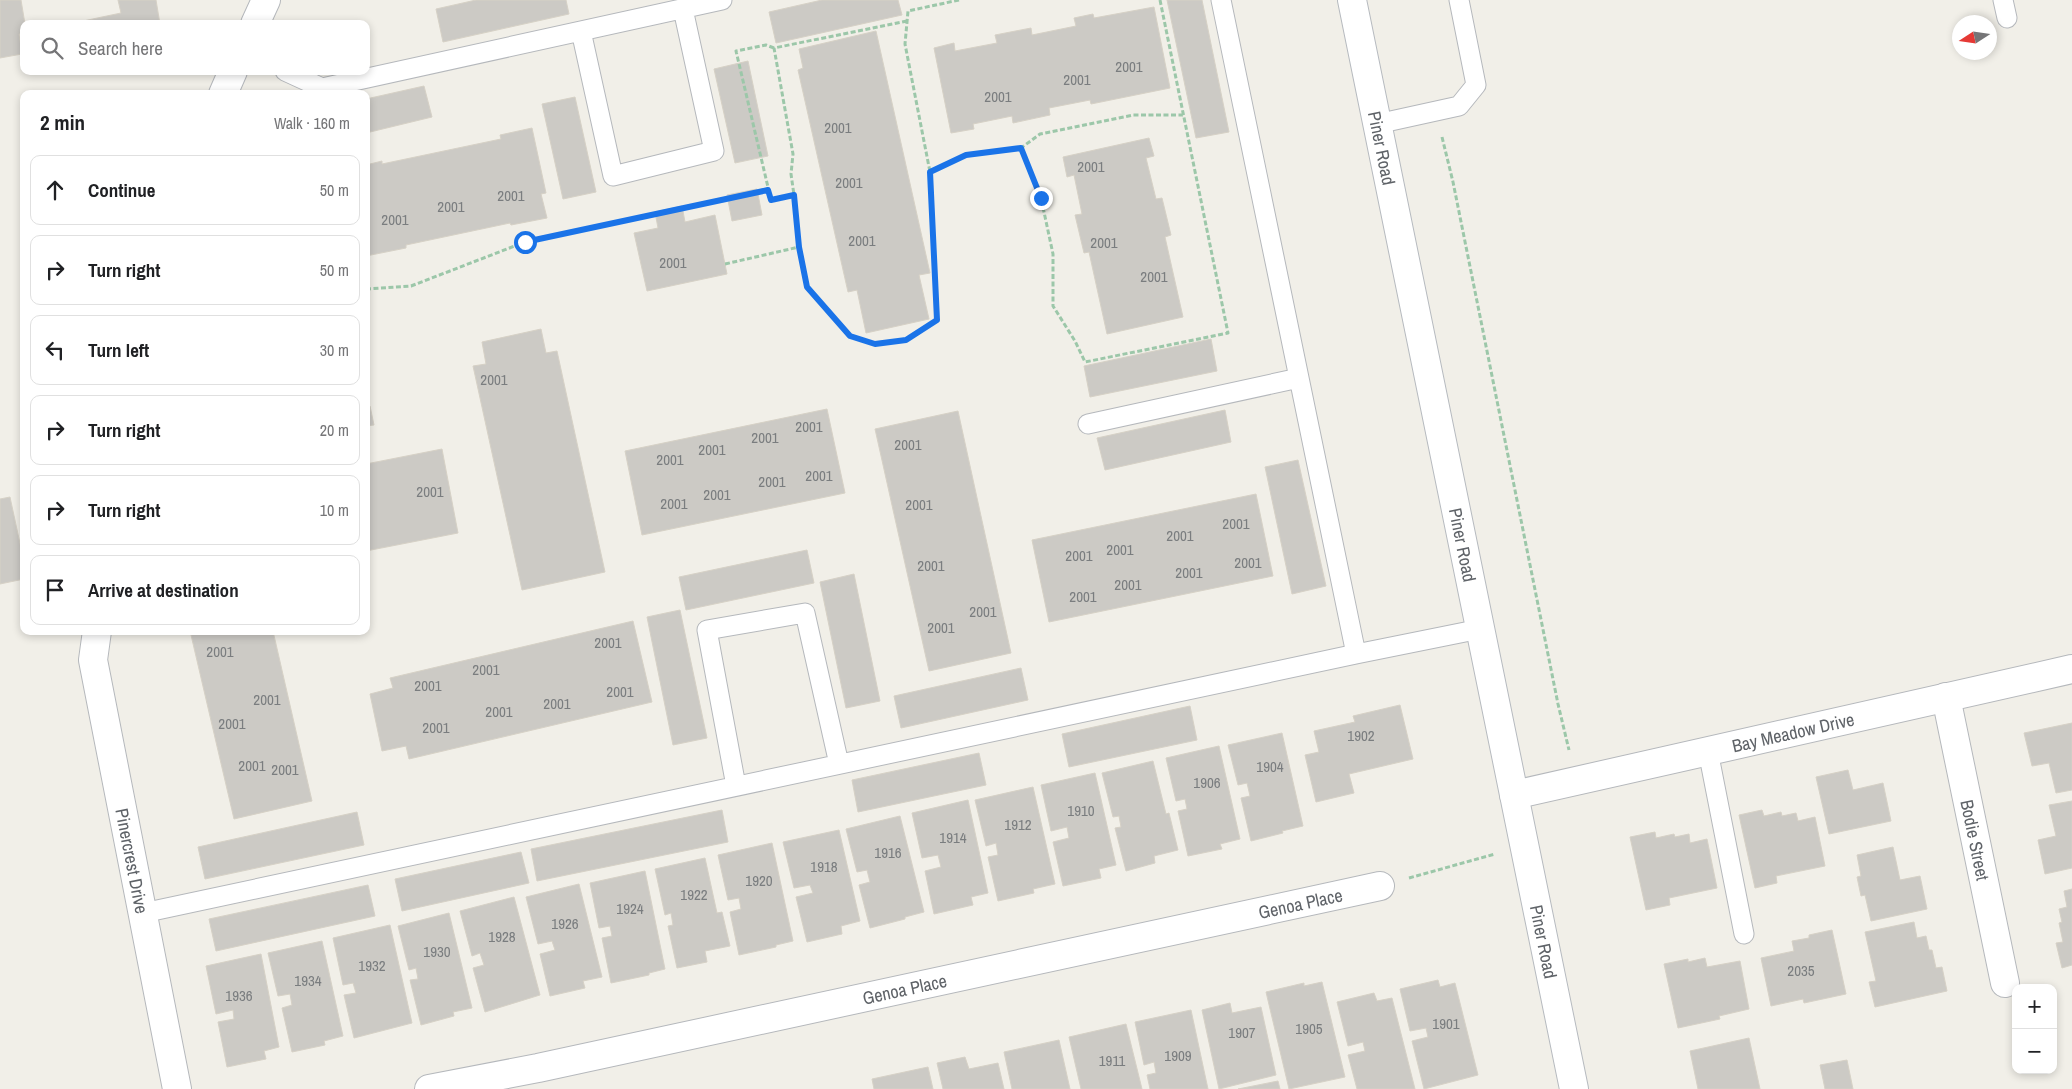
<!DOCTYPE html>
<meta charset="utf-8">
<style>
:root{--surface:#fff;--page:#f6f6f6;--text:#202124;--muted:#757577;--line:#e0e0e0}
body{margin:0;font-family:"Archivo Narrow",sans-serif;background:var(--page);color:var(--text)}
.controls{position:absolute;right:15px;bottom:15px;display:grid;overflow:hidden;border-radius:10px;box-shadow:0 2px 8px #0003}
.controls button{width:45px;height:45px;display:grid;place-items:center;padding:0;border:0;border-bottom:1px solid var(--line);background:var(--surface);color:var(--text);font:25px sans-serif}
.compass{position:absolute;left:1952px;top:15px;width:45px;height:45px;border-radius:50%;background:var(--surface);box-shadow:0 2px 8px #0003;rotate:258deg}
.stop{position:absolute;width:15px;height:15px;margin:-11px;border:4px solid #1a73e8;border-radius:50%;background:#fff}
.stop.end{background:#1a73e8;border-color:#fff;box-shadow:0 1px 5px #0008}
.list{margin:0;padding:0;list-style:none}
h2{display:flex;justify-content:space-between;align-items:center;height:65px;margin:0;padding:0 20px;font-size:21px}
h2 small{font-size:16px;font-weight:400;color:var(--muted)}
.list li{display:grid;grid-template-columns:32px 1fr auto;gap:15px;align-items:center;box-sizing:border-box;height:70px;margin:0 10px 10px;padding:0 10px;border:1px solid var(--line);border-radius:10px}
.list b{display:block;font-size:19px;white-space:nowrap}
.list em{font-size:16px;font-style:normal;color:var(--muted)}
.icon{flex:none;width:28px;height:28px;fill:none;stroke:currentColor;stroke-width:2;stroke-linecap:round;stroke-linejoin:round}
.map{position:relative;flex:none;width:2072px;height:1089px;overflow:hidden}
.search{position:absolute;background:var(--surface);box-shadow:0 2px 8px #0003;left:20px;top:20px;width:350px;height:55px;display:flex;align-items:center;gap:12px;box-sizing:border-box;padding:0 18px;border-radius:10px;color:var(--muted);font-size:19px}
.panel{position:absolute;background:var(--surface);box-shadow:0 2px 8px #0003;left:20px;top:90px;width:350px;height:545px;border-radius:10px}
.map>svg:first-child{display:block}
.building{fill:#cccac5;stroke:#d6d1c6}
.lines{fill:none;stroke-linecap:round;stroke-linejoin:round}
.lane-casing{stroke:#b5b8bc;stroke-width:21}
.street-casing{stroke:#b5b8bc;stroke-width:30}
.secondary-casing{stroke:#b6babf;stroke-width:30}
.path{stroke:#9cc7a9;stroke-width:3;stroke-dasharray:5 2.5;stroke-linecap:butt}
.lane{stroke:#fff;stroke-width:19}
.street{stroke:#fff;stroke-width:28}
.secondary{stroke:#fff;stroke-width:28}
.route{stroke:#1a73e8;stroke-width:6}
.labels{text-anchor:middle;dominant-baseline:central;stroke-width:5;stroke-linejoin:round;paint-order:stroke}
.number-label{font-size:15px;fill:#7a7d7f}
.street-label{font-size:18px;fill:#5f6368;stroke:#fff}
</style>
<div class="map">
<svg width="2072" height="1089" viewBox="0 0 2072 1089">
<rect width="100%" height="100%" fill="#f1efe8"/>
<!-- building -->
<path class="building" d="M0,0H21L25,24L24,33L19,34L22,54L0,58Z
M118,0H156L160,24H69L121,13Z
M476,0H566L569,14L443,42L436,9Z
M822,0H898L902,15L776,43L769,12Z
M1167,0H1202L1229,132L1196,138Z
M1154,7L1170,88L1091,104L1090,100L1049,108L1050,115L1013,123L1012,116L973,124L974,129L951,133L934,48L954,43L955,51L997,43L995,35L1031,28L1032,35L1076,26L1074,18L1093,14L1094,18Z
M876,31L930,273L919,275L929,319L866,333L857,290L848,292L798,70L803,68L799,49Z
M748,61L768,156L735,163L714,69Z
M424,86L432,117L366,133V99Z
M575,97L596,192L563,199L542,104Z
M532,128L546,193L541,194L547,218L511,225L510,223L406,245V248L366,256V165L382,161V164L501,139L500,135Z
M1149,138L1154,156L1146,158L1156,199L1162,198L1171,235L1165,237L1183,317L1107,334L1089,252L1084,253L1075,215L1082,214L1074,175L1067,177L1063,157Z
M757,189L762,215L732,221L727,195Z
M682,206L685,222L715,215L727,274L647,291L634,233L658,228L655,212Z
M541,329L546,353L557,351L605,572L522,590L473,366L486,364L482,342Z
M1211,339L1217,371L1090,397L1084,366Z
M366,406H370L374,425L366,426Z
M827,409L845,493L642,535L625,451Z
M1225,410L1231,442L1105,470L1097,438Z
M958,411L1011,653L929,671L875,429Z
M442,449L458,533L366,551V464Z
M1298,460L1326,586L1292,594L1265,467Z
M1256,494L1273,576L1049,622L1032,540Z
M10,497L24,562V579L0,584V499Z
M807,550L814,583L686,610L679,577Z
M854,574L880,701L846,708L820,582Z
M680,610L707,738L673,745L647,617Z
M633,621L652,702L409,759L406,746L382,751L370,694L393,688L390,678Z
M207,631H273L312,801L234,819L191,635Z
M1021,668L1028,700L901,728L894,696Z
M1400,705L1413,759L1349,774L1354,793L1316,802L1305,755L1319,752L1314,731L1355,722L1353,716Z
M1190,706L1197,740L1069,767L1062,734Z
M2072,723V790L2056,793L2049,763L2032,766L2024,733Z
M1282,733L1303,826L1282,831L1283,833L1251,841L1241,798L1250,796L1247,783L1238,785L1228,745Z
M1219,746L1240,839L1220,844L1222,849L1188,856L1178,811L1187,809L1185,799L1176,801L1166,758Z
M979,753L986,785L858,812L852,780Z
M1153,761L1166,814L1169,813L1178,850L1154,856L1155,863L1126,871L1115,828L1121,827L1119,816L1113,817L1102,773Z
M1848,770L1853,790L1883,783L1891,821L1829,834L1816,777Z
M1095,773L1116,865L1099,869L1101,878L1063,886L1053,842L1069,838L1067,827L1051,831L1041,785Z
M1033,787L1055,884L1033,889L1034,893L998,901L988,857L998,855L996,843L986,846L975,800Z
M968,800L988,893L971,897L973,905L934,914L925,871L941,867L938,855L922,858L912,813Z
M2072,801V868L2045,874L2038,840L2056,836L2049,805Z
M722,810L728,842L537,881L531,849Z
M1762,810L1764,816L1781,812L1782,816L1796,813L1798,821L1815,817L1825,866L1776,876L1777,883L1755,888L1739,815Z
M357,812L364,845L205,879L198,847Z
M900,816L924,912L905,917V919L870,928L859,885L870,882L867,870L857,872L846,829Z
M839,830L860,921L841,926L842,934L807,942L796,897L813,893L810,885L794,888L783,842Z
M1655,832L1656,838L1674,834L1675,837L1689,834L1690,843L1707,839L1717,888L1669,898L1670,905L1646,910L1630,837Z
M772,843L793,941L776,945V947L739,955L730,912L741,909L739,898L728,900L718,855Z
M1893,847L1900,880L1920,876L1927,909L1871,921L1865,895L1861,896L1857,877L1861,876L1857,855Z
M521,852L529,883L402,911L395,879Z
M705,858L717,913L722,912L730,946L705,951L707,962L677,968L668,926L673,925L671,913L665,915L655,869Z
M645,871L665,969L649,973V975L611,983L602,938L612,936L610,926L599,928L590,883Z
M579,884L602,977L583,981L585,988L550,996L540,954L555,950L552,941L538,944L526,897Z
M368,885L375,916L216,951L209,919Z
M2072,889V965L2062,968L2056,943L2063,942L2059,923L2062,922L2059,909L2067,907L2064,891Z
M514,897L540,995L485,1012L473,968L484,965L480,953L472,956L460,911Z
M449,913L472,1008L453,1012L454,1016L421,1025L410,980L418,979L416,968L409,970L398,926Z
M1914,922L1917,938L1926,936L1929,950H1932L1936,968L1942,967L1947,991L1875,1007L1869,982L1876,981L1865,932Z
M390,925L412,1023L354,1038L344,995L356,993L353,983L343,985L333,938Z
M1832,930L1846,994L1804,1003L1803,999L1771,1006L1761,958L1794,951L1792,941L1809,938V935Z
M322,941L343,1036L324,1041L325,1045L292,1052L282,1008L292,1005L290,994L278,996L268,953Z
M261,954L279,1047L264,1051L266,1059L227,1067L218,1022L234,1019L233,1010L216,1014L206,966Z
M1705,958L1707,967L1740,961L1749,1009L1719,1016L1720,1019L1678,1028L1664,964L1688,959V962Z
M1438,980L1440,987L1455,983L1478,1075L1424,1089L1412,1041L1428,1037L1426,1028L1410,1031L1400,989Z
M1322,982L1345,1077L1289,1089L1266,992L1304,983V986Z
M1374,993L1377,1001L1392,998L1415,1089H1357L1348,1055L1365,1051L1363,1042L1348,1046L1337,1002Z
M1230,1003L1232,1013L1261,1007L1276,1075L1219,1089L1202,1010Z
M1191,1010L1208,1089H1150L1147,1075L1156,1073L1154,1062L1144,1065L1135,1022Z
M1126,1024L1142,1089H1081L1069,1037Z
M1749,1038L1760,1089H1698L1690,1051Z
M1059,1040L1070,1089H1012L1004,1052Z
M965,1057L969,1069L998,1063L1004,1089H943L937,1063Z
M1847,1060L1853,1089H1825L1820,1065Z
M928,1067L933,1089H874L872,1079Z
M1278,1081L1280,1089H1238Z"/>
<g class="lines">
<!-- lane casing -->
<g class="lane-casing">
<path id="lane" d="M1221,0L1356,654L1480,629
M2003,0L2007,18
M581,31L613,176L714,151L683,9
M285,71L322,88L722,0
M1377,124L1459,106L1476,85L1459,0
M1088,424L1299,378
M1708,751L1744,934
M736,786L707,630L805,613L839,764
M143,913L1356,654"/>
</g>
<!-- street casing -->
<g class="street-casing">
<g id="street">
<path d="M255,24L266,0"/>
<path d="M223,94L233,71"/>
<path id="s1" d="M97,631L93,660L177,1089"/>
<path id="s2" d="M1946,697L2005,983"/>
<path id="s3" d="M1514,795L2072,669"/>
<path id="s4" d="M429,1089L538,1068L1380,886"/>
</g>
</g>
<!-- secondary casing -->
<g class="secondary-casing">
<g id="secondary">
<path id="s5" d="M1352,0L1574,1089"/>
</g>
</g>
<!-- path -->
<path class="path" d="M959,0L908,11L905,44L930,172L966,155L1021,148
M1160,0L1228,333L1085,362L1075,341L1053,306V254L1041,198L1021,148L1040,134L1133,115H1183
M907,21L774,48L793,154L791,174L794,195L799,247L807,287L850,336L875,344L906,341L937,320L930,172
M774,48L766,45L736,51L771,200L794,195
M1442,137L1453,182L1558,704L1569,750
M725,264L799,247
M366,289L411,286L525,242L768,189
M1409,878L1495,854"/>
<!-- lane -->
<use href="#lane" class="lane"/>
<!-- street -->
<use href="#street" class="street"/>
<!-- secondary -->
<use href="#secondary" class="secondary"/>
</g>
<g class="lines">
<!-- route -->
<path class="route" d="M525,242L768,190L771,200L794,195L799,247L807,287L850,336L875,344L906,340L937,320L930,172L966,155L1021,148L1041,198"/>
</g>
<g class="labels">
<!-- number labels -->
<g class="number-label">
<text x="1129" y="66">2001</text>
<text x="1077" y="79">2001</text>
<text x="998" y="96">2001</text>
<text x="838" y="127">2001</text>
<text x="1091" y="166">2001</text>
<text x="849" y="182">2001</text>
<text x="511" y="195">2001</text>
<text x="451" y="206">2001</text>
<text x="395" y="219">2001</text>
<text x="862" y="240">2001</text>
<text x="1104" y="242">2001</text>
<text x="673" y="262">2001</text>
<text x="1154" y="276">2001</text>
<text x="494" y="379">2001</text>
<text x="809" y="426">2001</text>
<text x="765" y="437">2001</text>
<text x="908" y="444">2001</text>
<text x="712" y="449">2001</text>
<text x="670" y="459">2001</text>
<text x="819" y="475">2001</text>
<text x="772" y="481">2001</text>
<text x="430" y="491">2001</text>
<text x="717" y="494">2001</text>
<text x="674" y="503">2001</text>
<text x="919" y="504">2001</text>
<text x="1236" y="523">2001</text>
<text x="1180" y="535">2001</text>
<text x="1120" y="549">2001</text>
<text x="1079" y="555">2001</text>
<text x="1248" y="562">2001</text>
<text x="931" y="565">2001</text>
<text x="1189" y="572">2001</text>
<text x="1128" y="584">2001</text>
<text x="1083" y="596">2001</text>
<text x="983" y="611">2001</text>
<text x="941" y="627">2001</text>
<text x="608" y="642">2001</text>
<text x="220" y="651">2001</text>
<text x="486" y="669">2001</text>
<text x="428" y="685">2001</text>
<text x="620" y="691">2001</text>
<text x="267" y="699">2001</text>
<text x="557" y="703">2001</text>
<text x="499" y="711">2001</text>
<text x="232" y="723">2001</text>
<text x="436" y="727">2001</text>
<text x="1361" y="735">1902</text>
<text x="252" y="765">2001</text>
<text x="1270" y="766">1904</text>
<text x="285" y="769">2001</text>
<text x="1207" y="782">1906</text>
<text x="1081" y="810">1910</text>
<text x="1018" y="824">1912</text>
<text x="953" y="837">1914</text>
<text x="888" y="852">1916</text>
<text x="824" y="866">1918</text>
<text x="759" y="880">1920</text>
<text x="694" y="894">1922</text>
<text x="630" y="908">1924</text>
<text x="565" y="923">1926</text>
<text x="502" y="936">1928</text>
<text x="437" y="951">1930</text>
<text x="372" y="965">1932</text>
<text x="1801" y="970">2035</text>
<text x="308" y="980">1934</text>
<text x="239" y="995">1936</text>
<text x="1446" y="1023">1901</text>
<text x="1309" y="1028">1905</text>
<text x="1242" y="1032">1907</text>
<text x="1178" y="1055">1909</text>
<text x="1112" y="1060">1911</text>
</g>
<!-- street labels -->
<g class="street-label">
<text stroke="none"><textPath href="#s5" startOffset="151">Piner Road</textPath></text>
<text stroke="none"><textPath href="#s5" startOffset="556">Piner Road</textPath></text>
<text stroke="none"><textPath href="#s3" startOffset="286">Bay Meadow Drive</textPath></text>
<text stroke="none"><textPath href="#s2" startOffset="146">Bodie Street</textPath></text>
<text stroke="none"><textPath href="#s1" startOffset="234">Pinercrest Drive</textPath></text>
<text stroke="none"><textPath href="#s4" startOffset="891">Genoa Place</textPath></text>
<text stroke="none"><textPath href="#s5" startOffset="961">Piner Road</textPath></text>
<text stroke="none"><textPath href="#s4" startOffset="486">Genoa Place</textPath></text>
</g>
</g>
</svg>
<div class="controls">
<button>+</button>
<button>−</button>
</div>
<svg class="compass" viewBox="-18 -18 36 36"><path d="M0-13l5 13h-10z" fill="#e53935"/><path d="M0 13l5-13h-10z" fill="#757577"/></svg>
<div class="stop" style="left:525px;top:242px"></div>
<div class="stop end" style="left:1041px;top:198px"></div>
<div class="search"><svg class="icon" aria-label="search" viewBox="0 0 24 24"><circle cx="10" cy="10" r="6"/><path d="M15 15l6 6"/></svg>Search here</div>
<section class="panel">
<h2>2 min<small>Walk · 160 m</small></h2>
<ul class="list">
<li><svg class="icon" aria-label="ahead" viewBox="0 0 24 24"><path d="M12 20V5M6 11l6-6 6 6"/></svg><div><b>Continue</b></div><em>50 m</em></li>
<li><svg class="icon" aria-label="right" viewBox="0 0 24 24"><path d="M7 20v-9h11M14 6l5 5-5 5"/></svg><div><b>Turn right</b></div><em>50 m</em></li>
<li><svg class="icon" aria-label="left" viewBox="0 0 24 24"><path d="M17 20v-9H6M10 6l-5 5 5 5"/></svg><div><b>Turn left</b></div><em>30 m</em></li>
<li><svg class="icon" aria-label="right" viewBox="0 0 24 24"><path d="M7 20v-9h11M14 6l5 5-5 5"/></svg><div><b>Turn right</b></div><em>20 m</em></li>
<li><svg class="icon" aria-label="right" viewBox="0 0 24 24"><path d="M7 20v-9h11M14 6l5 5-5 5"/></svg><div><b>Turn right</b></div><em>10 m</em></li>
<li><svg class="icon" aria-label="arrive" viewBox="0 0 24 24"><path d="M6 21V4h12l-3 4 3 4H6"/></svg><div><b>Arrive at destination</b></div></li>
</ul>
</section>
</div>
